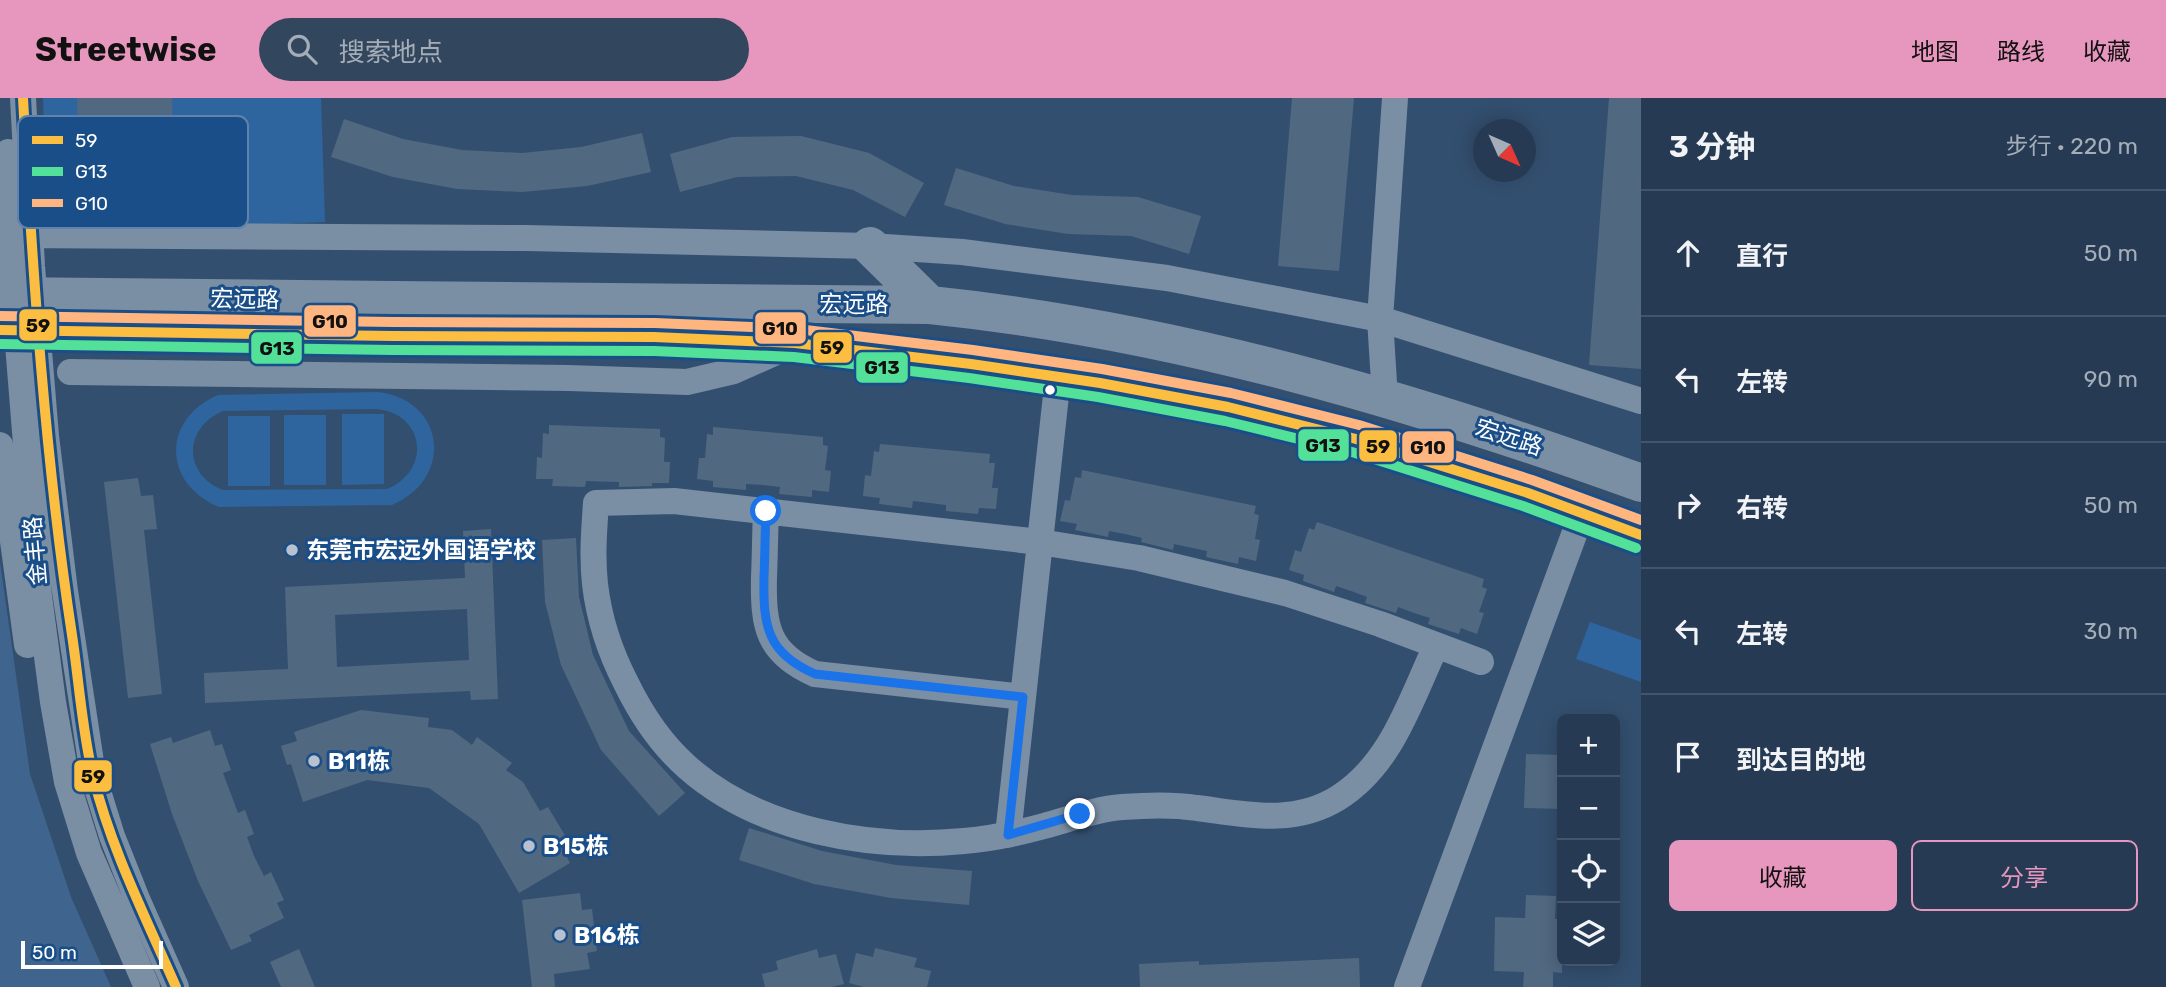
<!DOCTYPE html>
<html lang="zh">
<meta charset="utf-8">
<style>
:root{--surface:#263b53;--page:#32465d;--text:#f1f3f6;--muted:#a4adb8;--line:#42556a;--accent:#e797bd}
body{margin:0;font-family:Rubik,"Noto Sans SC",sans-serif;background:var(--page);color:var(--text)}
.controls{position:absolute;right:21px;bottom:21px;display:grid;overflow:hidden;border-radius:10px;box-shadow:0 4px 18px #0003}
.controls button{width:63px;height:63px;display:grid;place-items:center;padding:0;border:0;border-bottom:2px solid var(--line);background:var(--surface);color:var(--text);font:35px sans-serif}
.compass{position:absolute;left:1473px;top:21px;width:63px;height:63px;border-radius:50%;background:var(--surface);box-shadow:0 4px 18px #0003;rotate:135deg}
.scale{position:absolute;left:21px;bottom:18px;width:142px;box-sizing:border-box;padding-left:7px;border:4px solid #fff;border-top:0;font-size:19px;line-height:24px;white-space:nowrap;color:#fff;-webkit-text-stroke:5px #1a4e88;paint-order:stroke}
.stop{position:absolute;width:21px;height:21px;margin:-16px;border:5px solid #1a73e8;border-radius:50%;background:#fff}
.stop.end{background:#1a73e8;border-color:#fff;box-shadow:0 2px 7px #0008}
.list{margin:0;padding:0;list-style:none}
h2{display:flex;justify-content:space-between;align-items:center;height:91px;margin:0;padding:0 28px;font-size:30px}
h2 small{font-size:23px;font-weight:400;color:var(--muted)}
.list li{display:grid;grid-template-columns:46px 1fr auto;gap:21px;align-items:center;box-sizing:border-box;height:126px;padding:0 28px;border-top:2px solid var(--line)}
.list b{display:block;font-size:26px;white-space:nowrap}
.list em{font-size:23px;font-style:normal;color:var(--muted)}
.actions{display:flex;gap:14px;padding:21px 28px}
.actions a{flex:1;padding:16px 0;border:2px solid var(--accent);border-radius:10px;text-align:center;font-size:24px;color:var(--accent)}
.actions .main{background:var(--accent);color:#111}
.icon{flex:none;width:38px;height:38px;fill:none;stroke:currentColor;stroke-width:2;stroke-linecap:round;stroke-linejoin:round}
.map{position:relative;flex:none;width:1641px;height:889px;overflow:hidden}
header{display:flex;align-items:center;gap:42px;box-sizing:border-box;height:98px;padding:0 35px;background:var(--accent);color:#111}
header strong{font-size:33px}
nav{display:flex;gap:38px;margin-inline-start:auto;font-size:24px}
.search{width:490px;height:63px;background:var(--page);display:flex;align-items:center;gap:18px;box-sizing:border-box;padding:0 24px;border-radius:38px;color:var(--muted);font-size:26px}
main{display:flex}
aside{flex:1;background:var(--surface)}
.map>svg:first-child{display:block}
.green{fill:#2e659f;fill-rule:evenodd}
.water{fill:#3f648e}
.building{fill:#516881;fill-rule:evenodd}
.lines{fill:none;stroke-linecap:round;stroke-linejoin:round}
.minor{stroke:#7a8ea4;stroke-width:26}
.highway{stroke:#7b8fa4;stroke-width:38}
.highway-bridge{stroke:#7b8fa4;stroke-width:38}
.bus-1-casing{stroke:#1a4e88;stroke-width:16}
.bus-2-casing{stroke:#1a4e88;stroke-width:16}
.bus-3-casing{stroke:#1a4e88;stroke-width:16}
.bus-1{stroke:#fbbe40;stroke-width:10}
.bus-2{stroke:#53e098;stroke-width:10}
.bus-3{stroke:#ffb580;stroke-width:10}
.route{stroke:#1a73e8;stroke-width:9}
.bus-dot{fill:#fff;stroke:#1a4e88;stroke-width:2.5}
.poi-dot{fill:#b8c1cd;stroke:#1a4e88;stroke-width:2.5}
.labels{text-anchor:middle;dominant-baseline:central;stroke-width:6;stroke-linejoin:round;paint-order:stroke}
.street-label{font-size:23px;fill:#fff;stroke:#1a4e88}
.poi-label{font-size:23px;font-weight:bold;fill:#fff;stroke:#1a4e88;text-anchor:start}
.key{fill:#1a4e88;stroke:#5f83ac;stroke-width:2}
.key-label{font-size:19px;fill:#fff}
.line-badge{stroke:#1a4e88;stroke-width:2.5}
.pale-badge-label{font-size:19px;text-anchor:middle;font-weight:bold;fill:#111}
</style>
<header>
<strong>Streetwise</strong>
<div class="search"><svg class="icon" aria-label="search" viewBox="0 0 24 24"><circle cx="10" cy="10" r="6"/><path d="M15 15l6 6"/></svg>搜索地点</div>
<nav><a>地图</a><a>路线</a><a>收藏</a></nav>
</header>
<main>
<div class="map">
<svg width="1641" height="889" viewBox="0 0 1641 889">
<rect width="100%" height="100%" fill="#334f6f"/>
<!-- green -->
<path class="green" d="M43,0H321L325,124L47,135Z
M378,294C446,302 454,381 392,407L219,409C162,385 162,321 218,297ZM377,311C425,316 432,372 387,391L223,392C183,376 183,330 223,313Z
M342,316H384V386L342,387Z
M284,317H326V387H284Z
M228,318H270V388H228Z
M1590,524L1641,542V584L1576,561Z"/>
<!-- water -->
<path class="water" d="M0,464L30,676L71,799L111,889H0Z"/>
<!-- building -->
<path class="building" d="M77,0H172L176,122H81Z
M1292,0H1354L1339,173L1278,168Z
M1609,0H1641V271L1589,267Z
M344,21L403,41L462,52L522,55L581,49L642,35L651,74L587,88L522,94L457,91L393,79L331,59Z
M801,38L869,55L924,85L905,119L853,92L796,78L737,79L680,94L670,56L732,39Z
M956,70L1014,88L1072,97L1138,99L1201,118L1189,156L1131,138L1068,136L1005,126L944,107Z
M549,327L660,331V339L665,340L664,364H670L669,385H652V388L619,389V384L586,383L585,389L552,388L553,381H536L537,359L542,360L543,335L549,336Z
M713,329L823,339V347L828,348L825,372L831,373L829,394L812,392V399L779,396L780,389L763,387L746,386V392L713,389V383L697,381L699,360H705L707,336L713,337Z
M880,346L990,356L989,365H995L992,390H998L996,411L979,410L978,416L946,413V407L930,405L913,403L912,410L879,406L880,400L863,398L865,377L871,378L874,353L879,354Z
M1082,372L1256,408L1254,416L1259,417L1255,441L1260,442L1256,463L1239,459L1238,466L1206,459L1207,453L1174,446L1173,452L1141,444L1142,440L1125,436L1109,433L1108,439L1075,432L1077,426L1060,423L1065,402L1070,403L1075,379L1081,380Z
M138,380L141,398L153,397L157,431L144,432L162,596L128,600L104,384Z
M1317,424L1484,481L1482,489L1487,491L1479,514L1484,515L1477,536L1461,530L1459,536L1428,526L1430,520L1414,515L1398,509L1396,515L1365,505L1367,499L1351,493L1336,488L1334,494L1303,483L1304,477L1289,472L1295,452L1301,454L1309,430L1314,432Z
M491,431L498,601L471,602L470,593L205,605L204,575L288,571L285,489L465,480L463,433ZM467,511L469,562L337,569L335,517Z
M576,440L579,499L593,557L629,633L685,695L659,718L601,652L561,567L545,504L542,442Z
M361,612L429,620L428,629L452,632L472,647L477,639L512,665L506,672L523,684L540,713L548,709L570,746L562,750L570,765L519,795L479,726L429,690L367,682L303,704L291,666L287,667L281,648L297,643L294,634Z
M210,632L215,648L222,646L231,672L223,675L238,715L245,712L254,736L247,739L254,758L264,778L271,774L284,802L277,805L284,820L249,837L252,843L231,852L198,783L172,716L150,646L171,639L173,645Z
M1526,656L1562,657V711L1524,710Z
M749,730L822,753L896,767L972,773L969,807L891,800L814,786L739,762Z
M580,795L582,812L592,811L597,853L587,855L590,871L554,876L555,889H532L522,802Z
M1526,797L1556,798L1555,821H1562V875L1553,874V889H1523L1524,874L1494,873L1495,819L1525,820Z
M875,850L917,860L914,869L931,873L927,889H864L849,885L856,855L873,859Z
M299,851L315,889H281L270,864Z
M817,851L819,860L836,856L844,886L831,889H765L762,876L778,872L776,863Z
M1359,860L1360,889H1140L1139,866L1199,863V867Z"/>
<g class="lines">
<!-- minor -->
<path class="minor" d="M23,0L32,168L46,338L65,493L93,677L112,738L137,801L176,889
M8,54L12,171L26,346L39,498L53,604L67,684L89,755L147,889
M11,137L527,140L870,148L962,154L1167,180L1380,221L1641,303
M70,274L569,280L687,284L734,273L790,248
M1385,300L1380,221L1395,0
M0,347L27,547
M766,413C765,435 765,457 764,479C763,528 767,555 815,576L1023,599
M1436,548C1410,603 1392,666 1338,700C1293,728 1245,716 1197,710C1172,706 1147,707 1122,709C1095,711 1070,721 1044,728C1018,735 991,741 964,743C871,752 759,733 687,669C661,646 641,616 626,585C610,554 599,521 595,486C592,459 594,433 596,405L674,403L1040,444L1139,460L1285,495L1380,526L1481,564
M1008,737L1058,279
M1407,889L1582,415"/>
<!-- highway -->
<path class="highway" d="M870,148L930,207
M393,202L930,207C1174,232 1411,302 1641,385
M393,238C527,239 662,234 796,245C840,249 885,256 929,261C1073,278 1217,301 1356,341C1452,368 1547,402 1641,437"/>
<!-- highway-bridge -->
<path class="highway-bridge" d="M0,198L393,202
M0,232L393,238"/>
<!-- bus-1 casing -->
<g class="bus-1-casing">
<path id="bus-1" d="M23,0C33,180 45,359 72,537C79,583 82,632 93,678C111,751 146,820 176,889
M0,232L393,238L654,239L795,245L971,266L1100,285L1228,309L1356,341L1528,395L1641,437"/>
</g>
<!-- bus-2 casing -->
<g class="bus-2-casing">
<path id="bus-2" d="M0,246L393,252L654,253L794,259L969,280L1098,299L1225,323L1352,354L1523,408L1636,450"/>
</g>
<!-- bus-3 casing -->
<g class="bus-3-casing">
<path id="bus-3" d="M0,218L393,224L655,225L797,231L973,252L1102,271L1231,295L1359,327L1532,382L1641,422"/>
</g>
<!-- bus-1 -->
<use href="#bus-1" class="bus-1"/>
<!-- bus-2 -->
<use href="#bus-2" class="bus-2"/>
<!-- bus-3 -->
<use href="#bus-3" class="bus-3"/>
</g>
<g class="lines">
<!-- route -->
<path class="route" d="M766,413C765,435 765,457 764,479C763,528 767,555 815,576L1023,599L1008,737L1080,716"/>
</g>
<!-- markers -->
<circle class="bus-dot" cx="1050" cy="292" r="6"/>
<g class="poi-dot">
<circle cx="292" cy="452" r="7"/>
<circle cx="314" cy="663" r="7"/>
<circle cx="529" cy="748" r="7"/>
<circle cx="560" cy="837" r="7"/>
</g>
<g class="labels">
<!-- street labels -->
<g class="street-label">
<text transform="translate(245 201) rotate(1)">宏远路</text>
<text x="854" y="206">宏远路</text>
<text transform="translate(1509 339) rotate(18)">宏远路</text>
<text transform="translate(35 453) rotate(-95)">金丰路</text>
</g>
<!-- poi labels -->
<g class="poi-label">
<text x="306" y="452">东莞市宏远外国语学校</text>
<text x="328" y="663">B11栋</text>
<text x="543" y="748">B15栋</text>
<text x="574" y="837">B16栋</text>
</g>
</g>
<!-- legend -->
<rect x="18" y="18" width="230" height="112" rx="10" class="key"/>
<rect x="32" y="38" width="31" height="8" fill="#fbbe40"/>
<rect x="32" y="69" width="31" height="9" fill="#53e098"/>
<rect x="32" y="101" width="31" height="8" fill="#ffb580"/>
<g class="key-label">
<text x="75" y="49">59</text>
<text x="75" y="80">G13</text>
<text x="75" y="112">G10</text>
</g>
<g class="line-badge">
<rect x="303" y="206" width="54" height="34" rx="7" fill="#ffb580"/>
<rect x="18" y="210" width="40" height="34" rx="7" fill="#fbbe40"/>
<rect x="754" y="213" width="53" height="34" rx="7" fill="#ffb580"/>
<rect x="812" y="233" width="41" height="33" rx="7" fill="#fbbe40"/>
<rect x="250" y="233" width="53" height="34" rx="7" fill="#53e098"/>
<rect x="855" y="253" width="54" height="33" rx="7" fill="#53e098"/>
<rect x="1297" y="330" width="53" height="34" rx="7" fill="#53e098"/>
<rect x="1358" y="331" width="40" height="34" rx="7" fill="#fbbe40"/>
<rect x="1401" y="332" width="54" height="34" rx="7" fill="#ffb580"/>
<rect x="73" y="661" width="40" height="34" rx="7" fill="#fbbe40"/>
</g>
<g class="pale-badge-label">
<text x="330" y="230">G10</text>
<text x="38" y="234">59</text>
<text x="780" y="237">G10</text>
<text x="832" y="256">59</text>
<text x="277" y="257">G13</text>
<text x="882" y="276">G13</text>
<text x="1323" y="354">G13</text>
<text x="1378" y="355">59</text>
<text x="1428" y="356">G10</text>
<text x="93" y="685">59</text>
</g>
</svg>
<div class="controls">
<button>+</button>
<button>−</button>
<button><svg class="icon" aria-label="locate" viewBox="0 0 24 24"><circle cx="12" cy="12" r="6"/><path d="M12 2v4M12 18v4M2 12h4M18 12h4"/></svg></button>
<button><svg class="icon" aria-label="layers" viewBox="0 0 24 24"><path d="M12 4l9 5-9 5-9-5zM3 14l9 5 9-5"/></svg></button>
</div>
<svg class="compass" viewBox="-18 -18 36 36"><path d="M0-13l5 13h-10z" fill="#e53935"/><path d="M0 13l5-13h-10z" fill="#a4adb8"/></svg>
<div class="scale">50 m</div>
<div class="stop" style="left:766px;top:413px"></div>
<div class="stop end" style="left:1080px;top:716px"></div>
</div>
<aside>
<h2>3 分钟<small>步行 · 220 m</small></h2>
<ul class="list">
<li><svg class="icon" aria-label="ahead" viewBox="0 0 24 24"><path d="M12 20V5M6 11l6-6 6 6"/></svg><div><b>直行</b></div><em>50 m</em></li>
<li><svg class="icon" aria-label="left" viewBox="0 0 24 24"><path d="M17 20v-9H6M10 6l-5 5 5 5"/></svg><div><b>左转</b></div><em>90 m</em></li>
<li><svg class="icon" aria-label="right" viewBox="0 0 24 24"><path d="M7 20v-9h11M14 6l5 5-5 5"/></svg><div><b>右转</b></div><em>50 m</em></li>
<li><svg class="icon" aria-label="left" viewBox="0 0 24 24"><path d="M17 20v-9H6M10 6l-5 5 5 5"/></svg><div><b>左转</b></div><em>30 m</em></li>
<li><svg class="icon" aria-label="arrive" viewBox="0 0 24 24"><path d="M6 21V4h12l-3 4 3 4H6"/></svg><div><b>到达目的地</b></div></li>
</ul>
<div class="actions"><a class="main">收藏</a><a>分享</a></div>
</aside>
</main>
